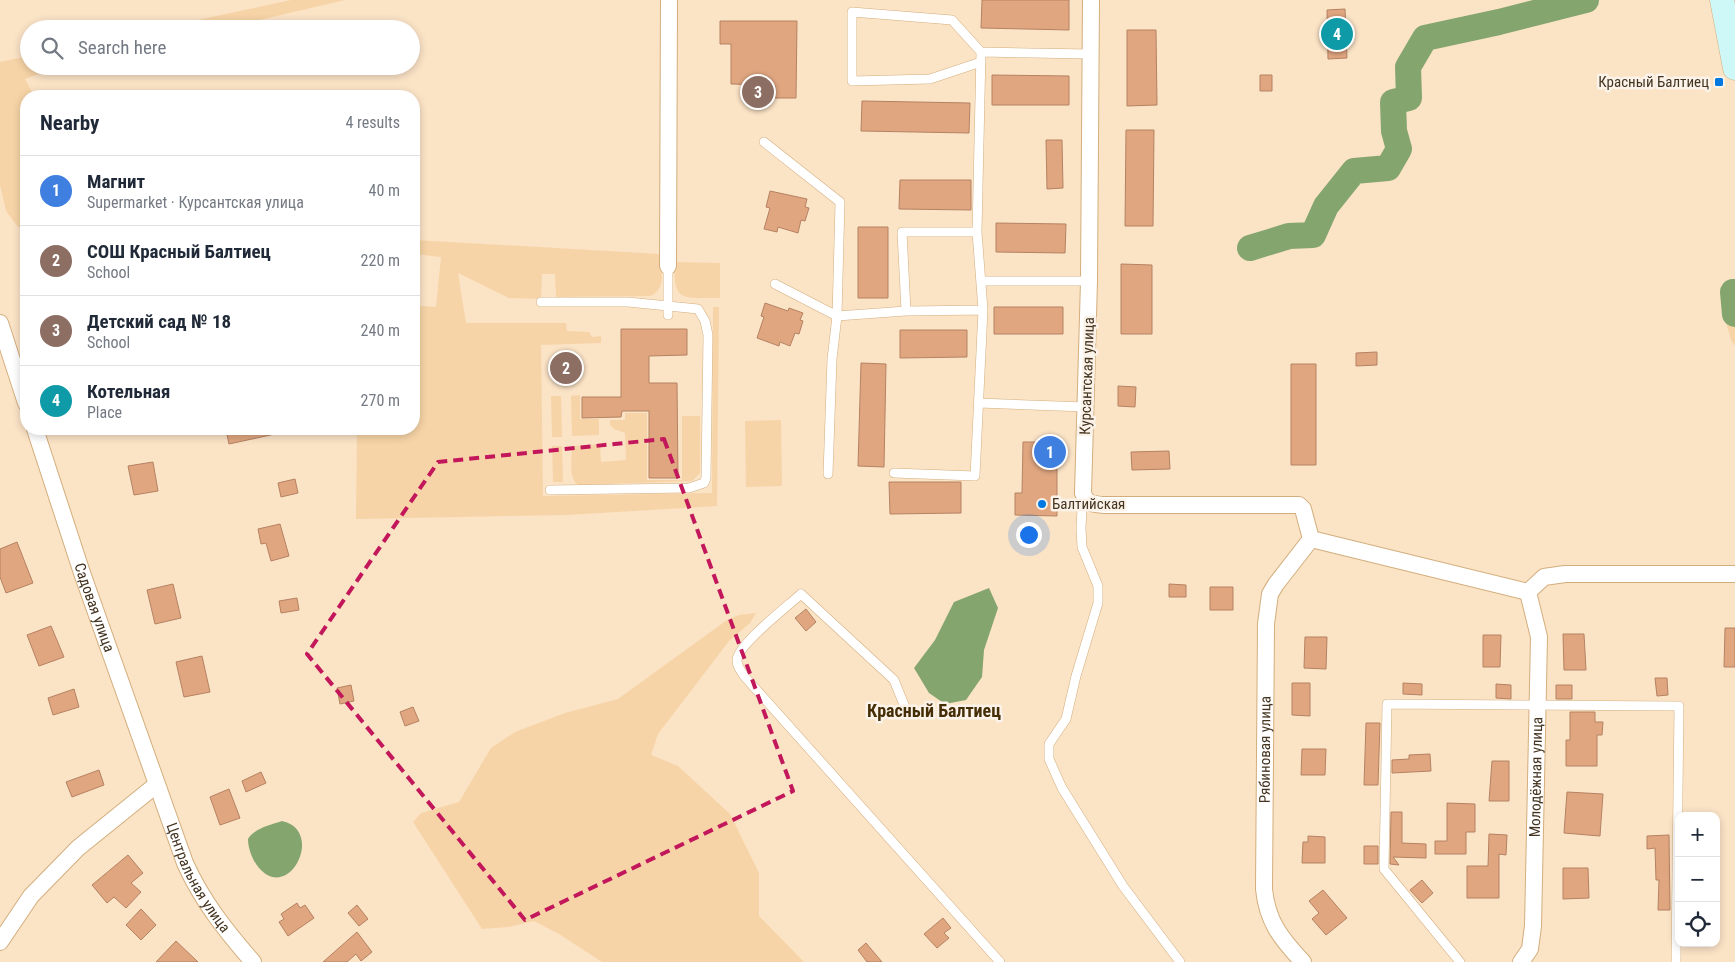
<!DOCTYPE html>
<meta charset="utf-8">
<style>
:root{--surface:#fff;--page:#f2f2f3;--text:#1f2937;--muted:#747a83;--line:#e0e1e3;--accent:#2563eb}
body{margin:0;font-family:"Roboto Condensed",sans-serif;background:var(--page);color:var(--text)}
.controls{position:absolute;right:15px;bottom:15px;display:grid;overflow:hidden;border-radius:10px;box-shadow:0 2px 8px #0003}
.controls button{width:45px;height:45px;display:grid;place-items:center;padding:0;border:0;border-bottom:1px solid var(--line);background:var(--surface);color:var(--text);font:25px sans-serif}
.you{position:absolute;left:1028px;top:534px;width:18px;height:18px;margin:-12px;border:4px solid #fff;border-radius:50%;background:#1a73e8;box-shadow:0 0 0 8px #1a73e833}
.badge{display:grid;place-items:center;width:32px;height:32px;border-radius:50%;background:var(--accent);color:#fff;font-size:16px;font-weight:700}
.pin{position:absolute;translate:-50% -50%;border:2px solid #fff;box-shadow:0 1px 5px #0006}
.list{margin:0;padding:0;list-style:none}
h2{display:flex;justify-content:space-between;align-items:center;height:65px;margin:0;padding:0 20px;font-size:21px}
h2 small{font-size:16px;font-weight:400;color:var(--muted)}
.list li{display:grid;grid-template-columns:32px 1fr auto;gap:15px;align-items:center;box-sizing:border-box;height:70px;padding:0 20px;border-top:1px solid var(--line)}
.list b{display:block;font-size:19px;white-space:nowrap}
.list p{margin:0;font-size:16px;white-space:nowrap;color:var(--muted)}
.list em{font-size:16px;font-style:normal;color:var(--muted)}
.icon{flex:none;width:28px;height:28px;fill:none;stroke:currentColor;stroke-width:2;stroke-linecap:round;stroke-linejoin:round}
.map{position:relative;flex:none;width:1735px;height:962px;overflow:hidden}
.search{position:absolute;background:var(--surface);box-shadow:0 2px 8px #0003;left:20px;top:20px;width:400px;height:55px;display:flex;align-items:center;gap:12px;box-sizing:border-box;padding:0 18px;border-radius:28px;color:var(--muted);font-size:19px}
.panel{position:absolute;background:var(--surface);box-shadow:0 2px 8px #0003;left:20px;top:90px;width:400px;height:345px;border-radius:20px}
.map>svg:first-child{display:block}
.green{fill:#f7d4a7}
.water{fill:#84a56e}
.lines{fill:none;stroke-linecap:round;stroke-linejoin:round}
.river{stroke:#84a56e;stroke-width:26}
.building{fill:#e0a680;stroke:#b58262}
.service-casing{stroke:#d3ae7d;stroke-width:10}
.minor-casing{stroke:#d3ae7d;stroke-width:18}
.secondary-casing{stroke:#d3ae7d;stroke-width:25}
.service{stroke:#fff;stroke-width:9}
.minor{stroke:#fff;stroke-width:16}
.secondary{stroke:#cef8f8;stroke-width:24}
.marked{fill:none;stroke:#c2185b;stroke-width:4;stroke-dasharray:10 6;stroke-linejoin:round}
.poi-dot{fill:#0178df;stroke:#fbf3e9;stroke-width:2}
.labels{text-anchor:middle;dominant-baseline:central;stroke-width:5;stroke-linejoin:round;paint-order:stroke}
.poi-label{font-size:15px;fill:#443420;stroke:#fbf3e9;text-anchor:end}
.street-label{font-size:15px;fill:#443420;stroke:#fbf3e9}
.quarter-label{font-size:18px;font-weight:bold;fill:#452d06;stroke:#fbf3e9}
</style>
<div class="map">
<svg width="1735" height="962" viewBox="0 0 1735 962">
<rect width="100%" height="100%" fill="#fbe3c6"/>
<!-- green -->
<path class="green" d="M291,0H345L221,29H156Z
M29,56V66H62L25,79L34,96H26V228L18,227L6,211L0,185V62Z
M414,240L661,254C661,268 667,290 650,296L556,297L555,274H542L541,299L509,298L458,273L466,323H566L567,331L589,332L592,337L601,336V343L541,345L543,496L712,493L713,307H719L717,506L567,515L356,519L357,429H414V307L423,306L436,307L441,257L414,254Z
M675,262L720,263V298C684,297 672,304 675,262Z
M1735,316V346L1731,340L1726,322Z
M580,395V419H599V435L572,436L571,396Z
M551,396H561L562,437H552Z
M625,413H647V480H682V416H700V473L692,481L578,485C568,477 572,459 572,447L574,446L600,444L601,462L626,460L625,433L614,429L610,425V420H625Z
M781,420L782,486L746,487L745,421Z
M552,446H562L563,482H553Z
M756,613L750,623L729,641L658,734L651,755L678,766L730,814L759,873V916L804,962H602L559,934L534,921L508,927L482,929L413,822L421,813L459,802L491,748L515,732L565,713L618,699L727,620L739,615Z"/>
<!-- water -->
<path class="water" d="M989,588L998,608L984,650L982,677L966,700L945,704L929,693L914,668L935,640L954,602Z
M282,821C325,830 290,903 259,868C253,861 248,849 248,839C255,828 270,825 282,821Z"/>
<g class="lines">
<!-- river -->
<path class="river" d="M1250,248L1289,236L1313,235L1326,206L1354,171L1388,168L1399,149L1394,131L1393,102L1409,98L1408,67L1425,38L1499,22L1586,0
M1733,292L1735,314"/>
</g>
<!-- building -->
<path class="building" d="M982,0H1069V30L981,28Z
M1345,9L1347,58L1328,59L1327,10Z
M720,21H797L796,98H775V85L731,84V44H720Z
M1127,30H1156L1157,105L1127,106Z
M992,75L1069,76V105H992Z
M1260,75H1272V91H1260Z
M862,101L970,103L969,133L861,131Z
M1126,130H1154L1153,226H1125Z
M1046,140H1062L1063,188L1047,189Z
M900,180H971V210L899,209Z
M770,191L807,199L805,207L809,208L805,221L801,220L798,233L778,227L777,232L764,229L770,208L766,207Z
M996,223L1066,224L1065,253L996,252Z
M858,227H888V298H858Z
M1121,264L1152,265V334H1121Z
M765,303L788,311L789,308L803,313L800,320L803,321L799,334L795,333L790,346L780,342L779,346L757,338L764,317L761,316Z
M994,307H1063V334H994Z
M621,329H687V355L649,356V383H677L678,478H649V411H622L621,417L582,418V397H621Z
M900,330H967V357L900,358Z
M1377,352V365L1356,366V353Z
M861,363L886,364L884,467L858,466Z
M1291,364H1316V465H1291Z
M1118,386L1136,387L1135,407L1118,406Z
M233,429H274L275,434L229,444L226,430Z
M1023,442H1059L1064,446L1066,452L1064,457L1057,461V516L1015,515V493H1022Z
M1169,451L1170,469L1132,470L1131,452Z
M153,462L158,491L134,495L128,466Z
M295,479L298,493L281,497L278,483Z
M889,482H961V513L890,514Z
M280,524L289,556L271,561L266,543L261,544L258,529Z
M17,542L33,583L6,593L0,577V549Z
M173,584L181,618L155,624L147,590Z
M1169,584L1186,585V597H1169Z
M1210,587H1233V610H1210Z
M297,598L299,610L281,613L279,601Z
M806,609L816,622L806,631L795,618Z
M51,626L64,657L39,666L27,635Z
M1725,628H1735V667H1724Z
M1563,634H1584L1586,670H1564Z
M1483,635H1501L1500,667H1483Z
M1305,637H1327L1326,669L1304,668Z
M202,656L210,692L184,697L176,662Z
M1655,678H1667L1668,695L1657,696Z
M1292,683H1310V716L1292,715Z
M1403,683L1422,684V695L1403,694Z
M1496,684L1511,685V699L1496,698Z
M351,685L354,701L340,704L337,688Z
M1556,685H1572V699H1556Z
M74,689L79,707L53,715L48,698Z
M413,707L419,721L405,726L400,712Z
M1570,712H1595V722H1603L1602,735H1597V766H1566V740H1570Z
M1366,723H1380L1378,785H1364Z
M1302,749H1326L1325,775H1301Z
M1430,754L1431,771L1392,773V760L1409,759V755Z
M1492,761H1509V801H1489Z
M99,770L104,785L72,797L66,782Z
M261,772L266,783L246,792L242,781Z
M229,789L240,818L220,825L210,797Z
M1567,792L1603,794L1600,836L1564,833Z
M1447,803L1475,804V832H1466V854H1435V841H1447Z
M1391,812H1402V843L1426,844V858L1393,857L1399,865L1390,864Z
M1489,834L1507,835L1506,855L1499,854V898H1467V866H1488Z
M1669,835L1670,910H1658L1659,880H1656L1655,848L1647,849V836Z
M1308,836L1325,837V863H1302L1303,842H1308Z
M1364,846H1378V864H1364Z
M128,855L143,873L131,883L141,892L126,908L114,897L107,903L92,885Z
M1563,868H1588L1589,898L1563,899Z
M1422,880L1433,893L1422,903L1410,890Z
M1323,890L1347,918L1326,935L1312,919L1319,913L1309,901Z
M297,903L300,908L305,905L314,918L288,936L279,922L284,919L281,914Z
M357,905L368,919L359,926L348,913Z
M141,909L156,925L141,940L126,925Z
M943,918L951,928L944,933L949,938L937,948L924,934Z
M357,932L372,952L361,961L356,954L347,962H323Z
M176,941L198,962H156Z
M866,943L882,962H867L858,950Z"/>
<g class="lines">
<!-- service casing -->
<g class="service-casing">
<path id="service" d="M981,62L930,79L852,81V12L952,20L981,52
M764,142L840,202L837,316L832,359L828,474
M981,281H1089
M775,284L837,316L906,311L983,310
M541,302H628L698,309L705,321L708,335L706,478L704,483L689,488L550,490
M906,311L902,232H977
M668,315V266
M979,403L1086,407
M894,473L975,476L983,310L977,232L981,52L1090,54
M1088,502L1082,509L1081,528L1082,547L1098,586V603L1076,676L1066,719L1049,744V759L1062,788L1123,886L1180,962
M907,712L894,680L801,594C788,606 738,644 737,660C737,667 741,671 745,677L1000,962
M1460,962L1384,869L1387,704L1679,706L1676,962"/>
</g>
<!-- minor casing -->
<g class="minor-casing">
<g id="minor">
<path d="M1091,0L1089,281L1083,493C1086,504 1093,504 1104,505H1299L1303,509L1311,539"/>
<path d="M668,266L669,0"/>
<path d="M0,323L26,403"/>
<path id="s1" d="M35,429L82,573L185,863C202,901 226,931 253,962"/>
<path d="M1311,539L1528,592L1544,577L1565,574H1735"/>
<path d="M0,942L31,896L78,848L156,785"/>
<path id="s2" d="M1303,962C1281,939 1267,921 1264,889L1266,624L1270,594L1276,584L1311,539"/>
<path id="s3" d="M1521,962L1530,949L1533,926L1539,637L1528,592"/>
</g>
</g>
<!-- secondary casing -->
<g class="secondary-casing">
<path id="secondary" d="M1722,0L1735,68"/>
</g>
<!-- service -->
<use href="#service" class="service"/>
<!-- minor -->
<use href="#minor" class="minor"/>
<!-- secondary -->
<use href="#secondary" class="secondary"/>
</g>
<!-- marked area -->
<path class="marked" d="M664,439L793,791L525,920L307,654L438,462Z"/>
<!-- markers -->
<g class="poi-dot">
<rect x="1714" y="77" width="10" height="10" rx="2.5"/>
<circle cx="1042" cy="504" r="5"/>
</g>
<g class="labels">
<!-- poi labels -->
<g class="poi-label">
<text x="1709" y="82">Красный Балтиец</text>
<text x="1052" y="504" text-anchor="start">Балтийская</text>
</g>
<!-- street labels -->
<g class="street-label">
<text transform="translate(1087 376) rotate(-88)">Курсантская улица</text>
<text stroke="none"><textPath href="#s1" startOffset="188">Садовая улица</textPath></text>
<text stroke="none"><textPath href="#s2" startOffset="224">Рябиновая улица</textPath></text>
<text stroke="none"><textPath href="#s3" startOffset="188">Молодёжная улица</textPath></text>
<text stroke="none"><textPath href="#s1" startOffset="478">Центральная улица</textPath></text>
</g>
<!-- quarter labels -->
<g class="quarter-label">
<text x="934" y="710">Красный Балтиец</text>
</g>
</g>
</svg>
<div class="controls">
<button>+</button>
<button>−</button>
<button><svg class="icon" aria-label="locate" viewBox="0 0 24 24"><circle cx="12" cy="12" r="6"/><path d="M12 2v4M12 18v4M2 12h4M18 12h4"/></svg></button>
</div>
<div class="you"></div>
<div class="pin badge" style="left:1050px;top:452px;background:#3f7fe0">1</div>
<div class="pin badge" style="left:566px;top:368px;background:#8d6e63">2</div>
<div class="pin badge" style="left:758px;top:92px;background:#8d6e63">3</div>
<div class="pin badge" style="left:1337px;top:34px;background:#0f9aa8">4</div>
<div class="search"><svg class="icon" aria-label="search" viewBox="0 0 24 24"><circle cx="10" cy="10" r="6"/><path d="M15 15l6 6"/></svg>Search here</div>
<section class="panel">
<h2>Nearby<small>4 results</small></h2>
<ul class="list">
<li><span class="badge" style="background:#3f7fe0">1</span><div><b>Магнит</b><p>Supermarket · Курсантская улица</p></div><em>40 m</em></li>
<li><span class="badge" style="background:#8d6e63">2</span><div><b>СОШ Красный Балтиец</b><p>School</p></div><em>220 m</em></li>
<li><span class="badge" style="background:#8d6e63">3</span><div><b>Детский сад № 18</b><p>School</p></div><em>240 m</em></li>
<li><span class="badge" style="background:#0f9aa8">4</span><div><b>Котельная</b><p>Place</p></div><em>270 m</em></li>
</ul>
</section>
</div>
